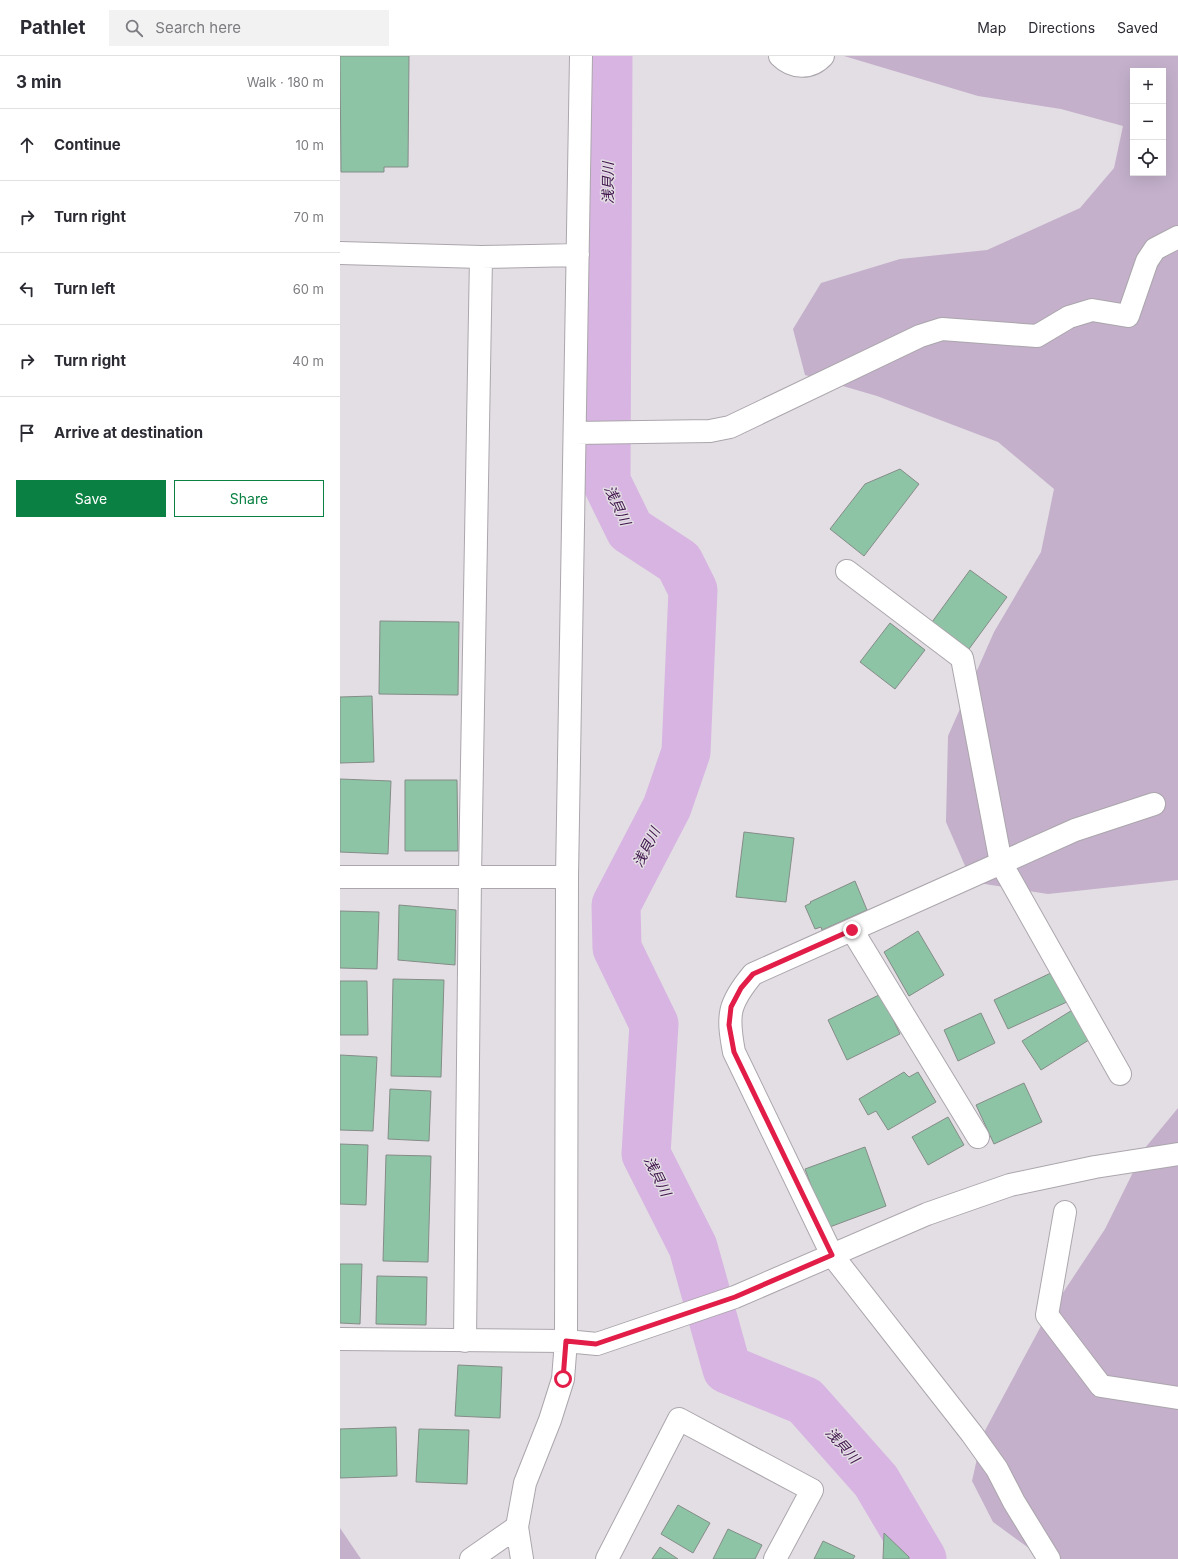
<!DOCTYPE html>
<meta charset="utf-8">
<style>
:root{--surface:#fff;--page:#f2f2f3;--text:#2b2b33;--muted:#7c7c81;--line:#e1e1e2;--accent:#0b8043}
body{margin:0;font-family:Inter,"Noto Sans JP",sans-serif;background:var(--page);color:var(--text)}
.controls{position:absolute;right:12px;top:12px;display:grid;overflow:hidden;border-radius:0px;box-shadow:0 4px 16px #0002}
.controls button{width:36px;height:36px;display:grid;place-items:center;padding:0;border:0;border-bottom:1px solid var(--line);background:var(--surface);color:var(--text);font:20px sans-serif}
.stop{position:absolute;width:12px;height:12px;margin:-9px;border:3px solid #e11d48;border-radius:50%;background:#fff}
.stop.end{background:#e11d48;border-color:#fff;box-shadow:0 1px 4px #0008}
.list{margin:0;padding:0;list-style:none}
h2{display:flex;justify-content:space-between;align-items:center;height:52px;margin:0;padding:0 16px;font-size:17px}
h2 small{font-size:13px;font-weight:400;color:var(--muted)}
.list li{display:grid;grid-template-columns:26px 1fr auto;gap:12px;align-items:center;box-sizing:border-box;height:72px;padding:0 16px;border-top:1px solid var(--line)}
.list b{display:block;font-size:15px;white-space:nowrap}
.list em{font-size:13px;font-style:normal;color:var(--muted)}
.actions{display:flex;gap:8px;padding:12px 16px}
.actions a{flex:1;padding:9px 0;border:1px solid var(--accent);border-radius:0px;text-align:center;font-size:14px;color:var(--accent)}
.actions .main{background:var(--accent);color:#fff}
.icon{flex:none;width:22px;height:22px;fill:none;stroke:currentColor;stroke-width:2;stroke-linecap:round;stroke-linejoin:round}
.map{position:relative;flex:none;width:838px;height:1503px;overflow:hidden}
header{display:flex;align-items:center;gap:24px;box-sizing:border-box;height:56px;padding:0 20px;background:var(--surface);border-bottom:1px solid var(--line)}
header strong{font-size:19px}
nav{display:flex;gap:22px;margin-inline-start:auto;font-size:14px}
.search{width:280px;height:36px;background:var(--page);display:flex;align-items:center;gap:10px;box-sizing:border-box;padding:0 14px;border-radius:0px;color:var(--muted);font-size:15px}
main{display:flex}
aside{flex:1;background:var(--surface)}
.map>svg:first-child{display:block}
.green{fill:#c4b0cb;fill-rule:evenodd}
.lines{fill:none;stroke-linecap:round;stroke-linejoin:round}
.river{stroke:#d7b4e1;stroke-width:49}
.building{fill:#8cc4a5;stroke:#858c88}
.minor-casing{stroke:#aba6ac;stroke-width:24}
.minor{stroke:#fff;stroke-width:22}
.route{stroke:#e11d48;stroke-width:5}
.labels{text-anchor:middle;dominant-baseline:central;stroke-width:3;stroke-linejoin:round;paint-order:stroke}
.water-label{font-size:14px;font-style:italic;fill:#3f144b;stroke:#e3dee4}
</style>
<header>
<strong>Pathlet</strong>
<div class="search"><svg class="icon" aria-label="search" viewBox="0 0 24 24"><circle cx="10" cy="10" r="6"/><path d="M15 15l6 6"/></svg>Search here</div>
<nav><a>Map</a><a>Directions</a><a>Saved</a></nav>
</header>
<main>
<aside>
<h2>3 min<small>Walk · 180 m</small></h2>
<ul class="list">
<li><svg class="icon" aria-label="ahead" viewBox="0 0 24 24"><path d="M12 20V5M6 11l6-6 6 6"/></svg><div><b>Continue</b></div><em>10 m</em></li>
<li><svg class="icon" aria-label="right" viewBox="0 0 24 24"><path d="M7 20v-9h11M14 6l5 5-5 5"/></svg><div><b>Turn right</b></div><em>70 m</em></li>
<li><svg class="icon" aria-label="left" viewBox="0 0 24 24"><path d="M17 20v-9H6M10 6l-5 5 5 5"/></svg><div><b>Turn left</b></div><em>60 m</em></li>
<li><svg class="icon" aria-label="right" viewBox="0 0 24 24"><path d="M7 20v-9h11M14 6l5 5-5 5"/></svg><div><b>Turn right</b></div><em>40 m</em></li>
<li><svg class="icon" aria-label="arrive" viewBox="0 0 24 24"><path d="M6 21V4h12l-3 4 3 4H6"/></svg><div><b>Arrive at destination</b></div></li>
</ul>
<div class="actions"><a class="main">Save</a><a>Share</a></div>
</aside>
<div class="map">
<svg width="838" height="1503" viewBox="0 0 838 1503">
<rect width="100%" height="100%" fill="#e3dee4"/>
<!-- green -->
<path class="green" d="M504,0H838V824L708,838L632,826L606,766L608,680L654,576L701,496L714,433L658,386L537,340L465,319L453,273L481,227L560,203L647,194L740,152L774,112L783,70L721,53L638,40ZM793,15H823V117H793Z
M838,1052V1503H704L653,1466L632,1425L642,1380L701,1270L765,1173L805,1092Z
M0,1472L21,1503H0Z"/>
<g class="lines">
<!-- river -->
<path class="river" d="M268,0L266,425L290,474L339,506L353,534L346,696L327,751L276,849L277,892L314,968L306,1098L353,1191L387,1313L465,1345L536,1425L582,1503"/>
</g>
<!-- building -->
<path class="building" d="M0,0H69L68,111H44V116H1Z
M560,413L579,428L524,500L490,473L525,428Z
M630,514L667,541L629,593L592,566Z
M40,565L119,566L118,639L39,638Z
M550,567L585,594L555,633L520,606Z
M32,640L34,706L0,707V641Z
M0,723L51,725L48,798L0,796Z
M65,724H117L118,795H65Z
M404,776L454,782L446,846L396,841Z
M515,825L527,854L482,874L481,871L475,873L465,850L471,847L470,846Z
M59,849L116,854L115,909L58,904Z
M0,855L39,856L37,913L0,912Z
M578,875L604,919L569,940L544,896Z
M715,915L729,945L668,973L654,944Z
M53,923L104,924L101,1021L51,1020Z
M0,925H27L28,979H0Z
M541,938L560,978L507,1004L488,964Z
M734,953L752,982L701,1014L682,985Z
M641,957L655,987L618,1005L604,974Z
M0,999L37,1001L33,1075L0,1074Z
M564,1016L569,1021L578,1016L596,1046L548,1074L536,1055L528,1059L519,1043Z
M684,1027L702,1066L654,1088L636,1049Z
M50,1033L91,1035L89,1085L48,1083Z
M608,1061L624,1089L588,1109L572,1081Z
M0,1088L28,1089L26,1149L0,1148Z
M525,1091L546,1150L487,1172L465,1113Z
M46,1099L91,1100L88,1206L43,1205Z
M0,1208H22L20,1268L0,1267Z
M37,1220L87,1221L86,1269L36,1268Z
M118,1309L162,1311L160,1362L115,1360Z
M56,1371L57,1420L0,1422V1373Z
M79,1373L129,1374L127,1428L76,1426Z
M338,1449L370,1467L353,1497L321,1478Z
M388,1473L422,1489L415,1503H373Z
M544,1477L569,1501V1503H543Z
M483,1485L515,1500L513,1503H474Z
M320,1491L338,1503H312Z"/>
<g class="lines">
<!-- minor casing -->
<g class="minor-casing">
<path id="minor" d="M440,0C453,13 471,13 483,0
M0,197L141,201L238,199
M235,377L370,375L390,371L580,280L602,273L697,280L729,261L752,254L788,260L807,205L815,193L838,181
M507,515L622,602L661,807L780,1018
M0,821H227
M512,874L638,1081
M725,1156L707,1259L761,1330L838,1342
M0,1283L226,1285L257,1288L395,1241L587,1158L670,1129L755,1111L838,1098
M125,1285L130,820L141,201
M131,1503L177,1471
M182,1503L177,1471L185,1427L210,1364L223,1323L226,1285L227,821L241,0
M267,1503L339,1363L472,1434L435,1503
M709,1503L674,1446L657,1413L632,1378L492,1199L394,996C387,959 388,948 413,918L735,774L814,748"/>
</g>
<!-- minor -->
<use href="#minor" class="minor"/>
</g>
<g class="lines">
<!-- route -->
<path class="route" d="M223,1323L226,1285L256,1288L395,1241L492,1199L394,996L389,969L391,951L401,932L413,918L512,874"/>
</g>
<g class="labels">
<!-- water labels -->
<g class="water-label">
<text transform="translate(267 127) rotate(-90)">浅貝川</text>
<text transform="translate(278 449) rotate(65)">浅貝川</text>
<text transform="translate(306 791) rotate(-63)">浅貝川</text>
<text transform="translate(318 1120) rotate(64)">浅貝川</text>
<text transform="translate(503 1389) rotate(48)">浅貝川</text>
</g>
</g>
</svg>
<div class="controls">
<button>+</button>
<button>−</button>
<button><svg class="icon" aria-label="locate" viewBox="0 0 24 24"><circle cx="12" cy="12" r="6"/><path d="M12 2v4M12 18v4M2 12h4M18 12h4"/></svg></button>
</div>
<div class="stop" style="left:223px;top:1323px"></div>
<div class="stop end" style="left:512px;top:874px"></div>
</div>
</main>
